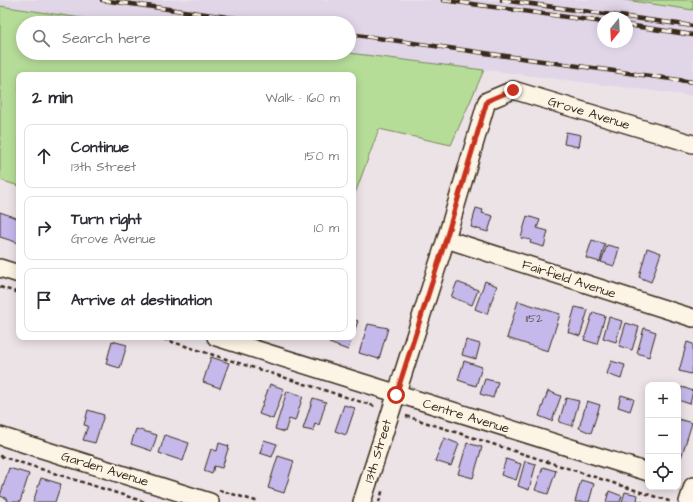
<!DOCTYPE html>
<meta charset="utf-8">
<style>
:root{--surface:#fff;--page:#f2f2f3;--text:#2b2b33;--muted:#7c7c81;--line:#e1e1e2}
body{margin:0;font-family:"Architects Daughter",sans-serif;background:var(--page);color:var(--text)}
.controls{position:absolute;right:12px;bottom:12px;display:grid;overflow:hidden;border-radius:8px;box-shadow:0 2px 10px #0003}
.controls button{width:36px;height:36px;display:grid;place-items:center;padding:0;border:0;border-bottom:1px solid var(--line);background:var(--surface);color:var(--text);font:20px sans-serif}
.compass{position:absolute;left:597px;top:12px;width:36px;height:36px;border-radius:50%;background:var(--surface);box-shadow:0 2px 10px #0003;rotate:198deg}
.stop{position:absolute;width:12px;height:12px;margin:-9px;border:3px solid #c8321e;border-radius:50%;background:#fff}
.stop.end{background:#c8321e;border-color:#fff;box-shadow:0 1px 4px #0008}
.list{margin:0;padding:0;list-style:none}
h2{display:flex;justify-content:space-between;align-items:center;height:52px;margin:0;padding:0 16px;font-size:17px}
h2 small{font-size:13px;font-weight:400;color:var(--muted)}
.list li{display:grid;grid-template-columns:26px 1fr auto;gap:12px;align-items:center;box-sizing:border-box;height:64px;margin:0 8px 8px;padding:0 8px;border:1px solid var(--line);border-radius:8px}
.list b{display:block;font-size:15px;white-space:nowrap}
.list p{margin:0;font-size:13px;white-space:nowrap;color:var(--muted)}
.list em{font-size:13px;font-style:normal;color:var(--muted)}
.icon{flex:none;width:22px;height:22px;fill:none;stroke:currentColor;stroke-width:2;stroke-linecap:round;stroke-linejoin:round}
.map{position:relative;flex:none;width:693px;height:502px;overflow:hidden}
.search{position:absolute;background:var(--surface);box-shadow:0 2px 10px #0003;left:16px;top:16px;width:340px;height:44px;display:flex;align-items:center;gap:10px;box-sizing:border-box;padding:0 14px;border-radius:22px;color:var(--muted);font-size:15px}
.panel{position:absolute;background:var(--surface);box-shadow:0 2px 10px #0003;left:16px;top:72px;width:340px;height:268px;border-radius:8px}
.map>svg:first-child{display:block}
.built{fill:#e0d6e8;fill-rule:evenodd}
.green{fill:#b6dd98;stroke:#78845b}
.building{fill:#c5b9eb;stroke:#3b2a1e}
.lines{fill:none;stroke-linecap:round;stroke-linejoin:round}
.minor-casing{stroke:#3b2a1e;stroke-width:20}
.path{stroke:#3b2a1e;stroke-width:2.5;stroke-dasharray:4 3;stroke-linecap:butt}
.minor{stroke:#fcf5e5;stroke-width:17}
.rail-casing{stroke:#3b2a1e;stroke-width:4.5}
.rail{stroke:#fcf5e5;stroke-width:3;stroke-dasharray:9;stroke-linecap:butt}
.route{stroke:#c8321e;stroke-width:5}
.labels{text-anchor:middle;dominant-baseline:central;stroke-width:4;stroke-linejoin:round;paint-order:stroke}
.number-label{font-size:11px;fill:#5e4e51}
.street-label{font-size:13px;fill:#3b2a1e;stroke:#fcf5e5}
</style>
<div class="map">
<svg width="693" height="502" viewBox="0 0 693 502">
<rect width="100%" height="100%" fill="#ece3e7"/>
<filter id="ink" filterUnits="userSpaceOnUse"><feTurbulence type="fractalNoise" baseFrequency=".025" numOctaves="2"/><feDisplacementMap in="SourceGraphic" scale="8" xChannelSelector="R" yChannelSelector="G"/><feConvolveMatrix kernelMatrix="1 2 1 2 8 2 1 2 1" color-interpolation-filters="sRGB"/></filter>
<g filter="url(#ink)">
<!-- built -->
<path class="built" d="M0,0H625L693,10V96L349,53V23H115L0,6ZM603,18H627V42H603Z"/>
<!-- green -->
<path class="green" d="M625,0H693V10Z
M0,6L115,23H23V53H349L484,70L451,145L379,129L353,199V75H19V186L0,180Z"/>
<!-- building -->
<path class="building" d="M566,132L581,135L579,147L564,144Z
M476,208L483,210L482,213L493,216L488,232L471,227Z
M0,212L19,219V243L0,237Z
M527,216L540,220L537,228L548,231L544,247L530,243L531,240L521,238Z
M592,240L605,244L600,262L586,258Z
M607,245L619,248L614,266L601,262Z
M647,248L661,253L651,282L639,277Z
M485,281L497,286L487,314L475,309Z
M457,282L478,290L472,305L451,297Z
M518,301L560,314L548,351L507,338Z
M575,307L588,310L580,336L568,332Z
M593,312L605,316L597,344L584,340Z
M609,317L622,321L616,342L603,338Z
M353,319L358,321L353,335Z
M626,323L639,327L632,350L619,346Z
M368,324L388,328L379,359L359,353Z
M644,328L656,332L649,357L637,353Z
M331,337H352L348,350L329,343Z
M466,340L480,344L476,359L462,355Z
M112,341L127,345L120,368L106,364Z
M687,342L693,344V366L691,374L679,371Z
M211,357L229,363L220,388L203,382Z
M464,361L482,367L476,386L458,380Z
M611,361L625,365L621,379L607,374Z
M485,379L498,382L493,398L480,394Z
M270,384L284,389L273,419L259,414Z
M682,387L693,391L690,404L678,400Z
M287,391L303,396L295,421L289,419L285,432L275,429Z
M548,391L561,396L552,421L539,416Z
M621,395L634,399L630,411L618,407Z
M313,398L326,402L319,425L315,423L313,431L303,429Z
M566,398L579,401L572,426L559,422Z
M587,401L600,405L591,433L579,428Z
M344,405L355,408L346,435L335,431Z
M88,410L104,415L95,443L83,440L88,426L84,425Z
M678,419L692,423L681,458L678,457Z
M136,429L157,435L152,451L131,444Z
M165,435L189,443L183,461L159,453Z
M444,438L459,444L451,466L435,461Z
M264,440L277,444L272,457L260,453Z
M219,443L229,446L222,468L214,466L212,474L204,471L211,449L217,451Z
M467,443L482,447L473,478L458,474Z
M278,456L294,461L284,493L268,488Z
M506,459L521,464L516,480L501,475Z
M525,461L536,464L529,490L518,486Z
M543,467L556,471L548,494L535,490Z
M9,468L29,474L20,502H10L7,501L8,499L0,496Z
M41,478L61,484L55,502H33Z
M581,480L594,484L589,502H575Z
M609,491L622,496L620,502H606Z
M625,492L638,495L637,500L643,502H622Z"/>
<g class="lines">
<!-- minor casing -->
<g class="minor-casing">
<path id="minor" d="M446,239L693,318
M0,268L19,274
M216,337L648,472
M0,436L210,502
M362,502L446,239L487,101L513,90L693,144
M688,502L693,486"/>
</g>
<!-- path -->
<path class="path" d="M0,287L19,293
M157,337L377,407
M406,416L672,502
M0,456L145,502
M219,490L259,502
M379,502L383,489"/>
<!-- minor -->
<use href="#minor" class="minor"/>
<!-- rail casing -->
<g class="rail-casing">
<path id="rail" d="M102,0L271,23
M443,0L603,22
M502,0L693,26
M627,25L693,35
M349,34L693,82"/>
</g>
<!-- rail -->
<use href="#rail" class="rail"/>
</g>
</g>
<g class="lines" filter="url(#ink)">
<!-- route -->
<path class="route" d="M396,395L446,239L487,101L513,90"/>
</g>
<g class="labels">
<!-- number labels -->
<g class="number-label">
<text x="534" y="318">1152</text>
</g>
<!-- street labels -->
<g class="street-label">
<text transform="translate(589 113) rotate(17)">Grove Avenue</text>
<text transform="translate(569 279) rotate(18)">Fairfield Avenue</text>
<text transform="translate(466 416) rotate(17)">Centre Avenue</text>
<text transform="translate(378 451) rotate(-73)">13th Street</text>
<text transform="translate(105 469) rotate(17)">Garden Avenue</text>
</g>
</g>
</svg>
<div class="controls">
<button>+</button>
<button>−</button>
<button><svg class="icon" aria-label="locate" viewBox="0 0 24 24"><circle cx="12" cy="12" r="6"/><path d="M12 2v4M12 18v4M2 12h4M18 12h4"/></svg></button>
</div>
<svg class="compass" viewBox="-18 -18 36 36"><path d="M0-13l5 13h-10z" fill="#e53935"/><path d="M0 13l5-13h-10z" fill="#7c7c81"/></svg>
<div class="stop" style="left:396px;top:395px"></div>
<div class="stop end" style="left:513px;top:90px"></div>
<div class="search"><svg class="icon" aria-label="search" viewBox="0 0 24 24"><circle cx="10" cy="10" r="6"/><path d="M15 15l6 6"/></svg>Search here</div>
<section class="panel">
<h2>2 min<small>Walk · 160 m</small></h2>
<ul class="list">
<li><svg class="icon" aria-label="ahead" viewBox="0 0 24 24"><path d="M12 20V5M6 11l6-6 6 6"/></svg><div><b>Continue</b><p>13th Street</p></div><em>150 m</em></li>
<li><svg class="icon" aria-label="right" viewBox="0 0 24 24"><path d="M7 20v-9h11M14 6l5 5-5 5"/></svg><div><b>Turn right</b><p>Grove Avenue</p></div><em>10 m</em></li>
<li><svg class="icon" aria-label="arrive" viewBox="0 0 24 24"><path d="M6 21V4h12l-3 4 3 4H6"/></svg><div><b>Arrive at destination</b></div></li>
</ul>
</section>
</div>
